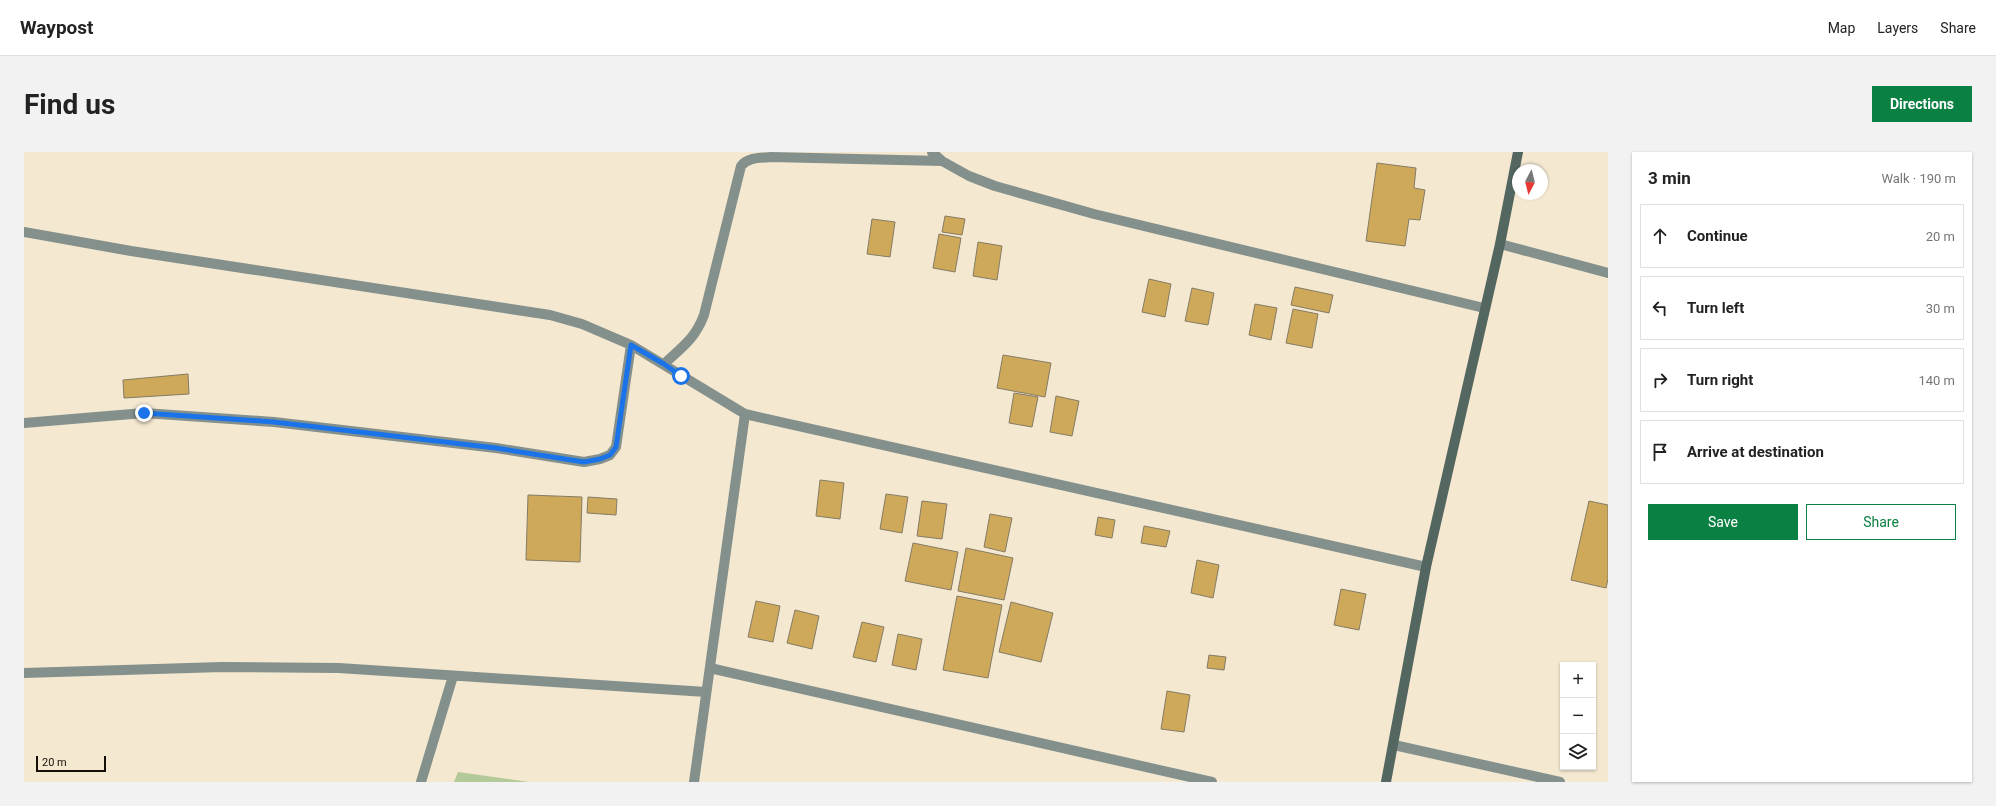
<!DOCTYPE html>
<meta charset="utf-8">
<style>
:root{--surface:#fff;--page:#f2f2f2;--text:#222;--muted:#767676;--line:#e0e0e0;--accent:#0b8043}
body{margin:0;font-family:Roboto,sans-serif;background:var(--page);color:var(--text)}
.controls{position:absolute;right:12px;bottom:12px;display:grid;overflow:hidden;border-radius:0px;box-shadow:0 1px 3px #0004}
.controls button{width:36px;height:36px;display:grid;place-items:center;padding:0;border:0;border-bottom:1px solid var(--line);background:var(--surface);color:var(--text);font:20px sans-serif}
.compass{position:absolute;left:1488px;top:12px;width:36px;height:36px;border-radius:50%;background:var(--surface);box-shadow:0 1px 3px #0004;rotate:187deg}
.scale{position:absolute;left:12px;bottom:10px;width:70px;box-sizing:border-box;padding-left:4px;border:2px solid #141008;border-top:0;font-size:11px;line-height:14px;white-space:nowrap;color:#141008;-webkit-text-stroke:3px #f4e8d0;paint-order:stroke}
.stop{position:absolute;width:12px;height:12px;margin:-9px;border:3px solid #1a73e8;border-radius:50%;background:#fff}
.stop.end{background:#1a73e8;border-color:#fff;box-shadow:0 1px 4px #0008}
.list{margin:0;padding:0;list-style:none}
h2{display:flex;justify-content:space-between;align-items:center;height:52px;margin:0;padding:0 16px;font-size:17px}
h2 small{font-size:13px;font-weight:400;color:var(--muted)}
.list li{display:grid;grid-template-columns:26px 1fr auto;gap:12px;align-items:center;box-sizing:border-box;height:64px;margin:0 8px 8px;padding:0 8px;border:1px solid var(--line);border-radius:0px}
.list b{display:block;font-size:15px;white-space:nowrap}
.list em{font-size:13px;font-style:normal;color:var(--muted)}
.actions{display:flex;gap:8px;padding:12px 16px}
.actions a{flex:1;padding:9px 0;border:1px solid var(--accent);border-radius:0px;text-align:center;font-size:14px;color:var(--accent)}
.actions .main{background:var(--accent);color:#fff}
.icon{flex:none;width:22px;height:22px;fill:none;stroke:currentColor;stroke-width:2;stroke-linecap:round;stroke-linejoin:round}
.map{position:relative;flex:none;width:1584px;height:630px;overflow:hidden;border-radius:0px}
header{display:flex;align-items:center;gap:24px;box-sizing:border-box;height:56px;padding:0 20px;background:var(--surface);border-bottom:1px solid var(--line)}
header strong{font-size:19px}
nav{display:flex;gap:22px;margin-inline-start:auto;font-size:14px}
.intro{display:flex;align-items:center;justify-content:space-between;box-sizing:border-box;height:96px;padding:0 24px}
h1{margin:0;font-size:28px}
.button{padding:10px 18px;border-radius:0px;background:var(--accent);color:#fff;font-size:14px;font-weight:700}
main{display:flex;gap:24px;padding:0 24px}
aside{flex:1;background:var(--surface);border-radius:0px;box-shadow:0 1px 3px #0004}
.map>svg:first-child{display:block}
.green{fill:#b3c997}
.building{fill:#cea95a;stroke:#857b65}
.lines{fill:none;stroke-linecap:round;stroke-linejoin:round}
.street{stroke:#84908c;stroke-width:10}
.secondary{stroke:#546660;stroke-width:10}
.route{stroke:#1a73e8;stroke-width:5}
</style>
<header>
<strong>Waypost</strong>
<nav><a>Map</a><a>Layers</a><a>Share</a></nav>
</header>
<div class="intro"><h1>Find us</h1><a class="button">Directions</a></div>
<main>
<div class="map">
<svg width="1584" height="630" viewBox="0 0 1584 630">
<rect width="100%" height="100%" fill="#f4e8d0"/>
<!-- green -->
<path class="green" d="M434,620L505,630H430Z"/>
<!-- building -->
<path class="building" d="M1353,11L1392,16L1390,36L1401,38L1396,68L1385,67L1381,94L1342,89Z
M921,64L941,67L938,83L918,80Z
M848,67L871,70L866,105L843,102Z
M915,82L937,86L931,120L909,116Z
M954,90L978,94L973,128L949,124Z
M1125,127L1147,132L1141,165L1118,160Z
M1271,135L1309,143L1305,161L1267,153Z
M1168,136L1190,141L1184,173L1161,169Z
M1231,152L1253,156L1247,188L1225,183Z
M1269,157L1294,162L1288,196L1262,191Z
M979,203L1027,211L1021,245L973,236Z
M164,222L165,242L100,246L99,228Z
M990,241L1014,245L1008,275L985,271Z
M1032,244L1055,249L1048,284L1026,280Z
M796,328L820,331L816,367L792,364Z
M862,342L884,345L878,381L856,377Z
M504,343L558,345L556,410L502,408Z
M564,345L593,347L592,363L563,361Z
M898,349L923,352L918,387L893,384Z
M1565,349L1584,353V427L1582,436L1547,428Z
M966,362L988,366L981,400L960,395Z
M1074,365L1091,368L1088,386L1071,383Z
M1120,374L1146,379L1142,395L1117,391Z
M889,391L934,400L927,438L881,429Z
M942,396L989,406L980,448L934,439Z
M1173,408L1195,413L1189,446L1167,441Z
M1317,437L1342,442L1335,478L1310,473Z
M933,444L978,453L964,526L919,518Z
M732,449L756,454L749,490L724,485Z
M987,450L1029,461L1017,510L975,500Z
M771,458L795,464L788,497L763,491Z
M838,470L860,475L852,510L829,505Z
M874,482L898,487L892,518L868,513Z
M1185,503L1202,505L1200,518L1183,516Z
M1143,539L1166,543L1160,580L1137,577Z"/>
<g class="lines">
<!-- street -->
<path class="street" d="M908,0L918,9L945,24L971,34L1070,62L1460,156
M0,80L107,99L526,163L558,172L607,193L721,262L1402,415
M1476,92L1584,121
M640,212C658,195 671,187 680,163L717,14C724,5 736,6 747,5L918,9
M0,271L120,261L149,263L250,270L472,296L560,310L576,307L586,303L592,295L607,193
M686,516L1188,630
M0,521L198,515L315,516L682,540
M1370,593L1536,630
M397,630L429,524
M670,630L721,262"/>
<!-- secondary -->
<path class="secondary" d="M1362,630L1402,415L1476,92L1494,0"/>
</g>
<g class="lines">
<!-- route -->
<path class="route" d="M120,261L250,270L472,296L560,310L576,307L586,303L592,295L607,193L640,212L657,224"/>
</g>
</svg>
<div class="controls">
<button>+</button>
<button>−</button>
<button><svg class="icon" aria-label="layers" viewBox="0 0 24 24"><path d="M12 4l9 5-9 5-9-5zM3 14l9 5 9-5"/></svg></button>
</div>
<svg class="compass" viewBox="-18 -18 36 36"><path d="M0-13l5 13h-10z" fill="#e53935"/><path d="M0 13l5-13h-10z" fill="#767676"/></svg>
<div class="scale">20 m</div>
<div class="stop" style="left:657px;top:224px"></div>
<div class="stop end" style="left:120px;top:261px"></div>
</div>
<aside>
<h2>3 min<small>Walk · 190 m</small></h2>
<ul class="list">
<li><svg class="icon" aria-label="ahead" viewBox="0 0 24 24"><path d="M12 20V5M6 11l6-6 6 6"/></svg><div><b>Continue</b></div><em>20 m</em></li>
<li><svg class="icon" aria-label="left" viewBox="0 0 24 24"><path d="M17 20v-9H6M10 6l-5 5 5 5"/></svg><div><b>Turn left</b></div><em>30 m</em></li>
<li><svg class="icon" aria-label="right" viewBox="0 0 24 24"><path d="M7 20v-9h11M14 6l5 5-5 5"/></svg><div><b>Turn right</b></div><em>140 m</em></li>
<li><svg class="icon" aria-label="arrive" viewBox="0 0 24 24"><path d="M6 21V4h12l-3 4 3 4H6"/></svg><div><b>Arrive at destination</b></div></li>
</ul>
<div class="actions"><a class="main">Save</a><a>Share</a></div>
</aside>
</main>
